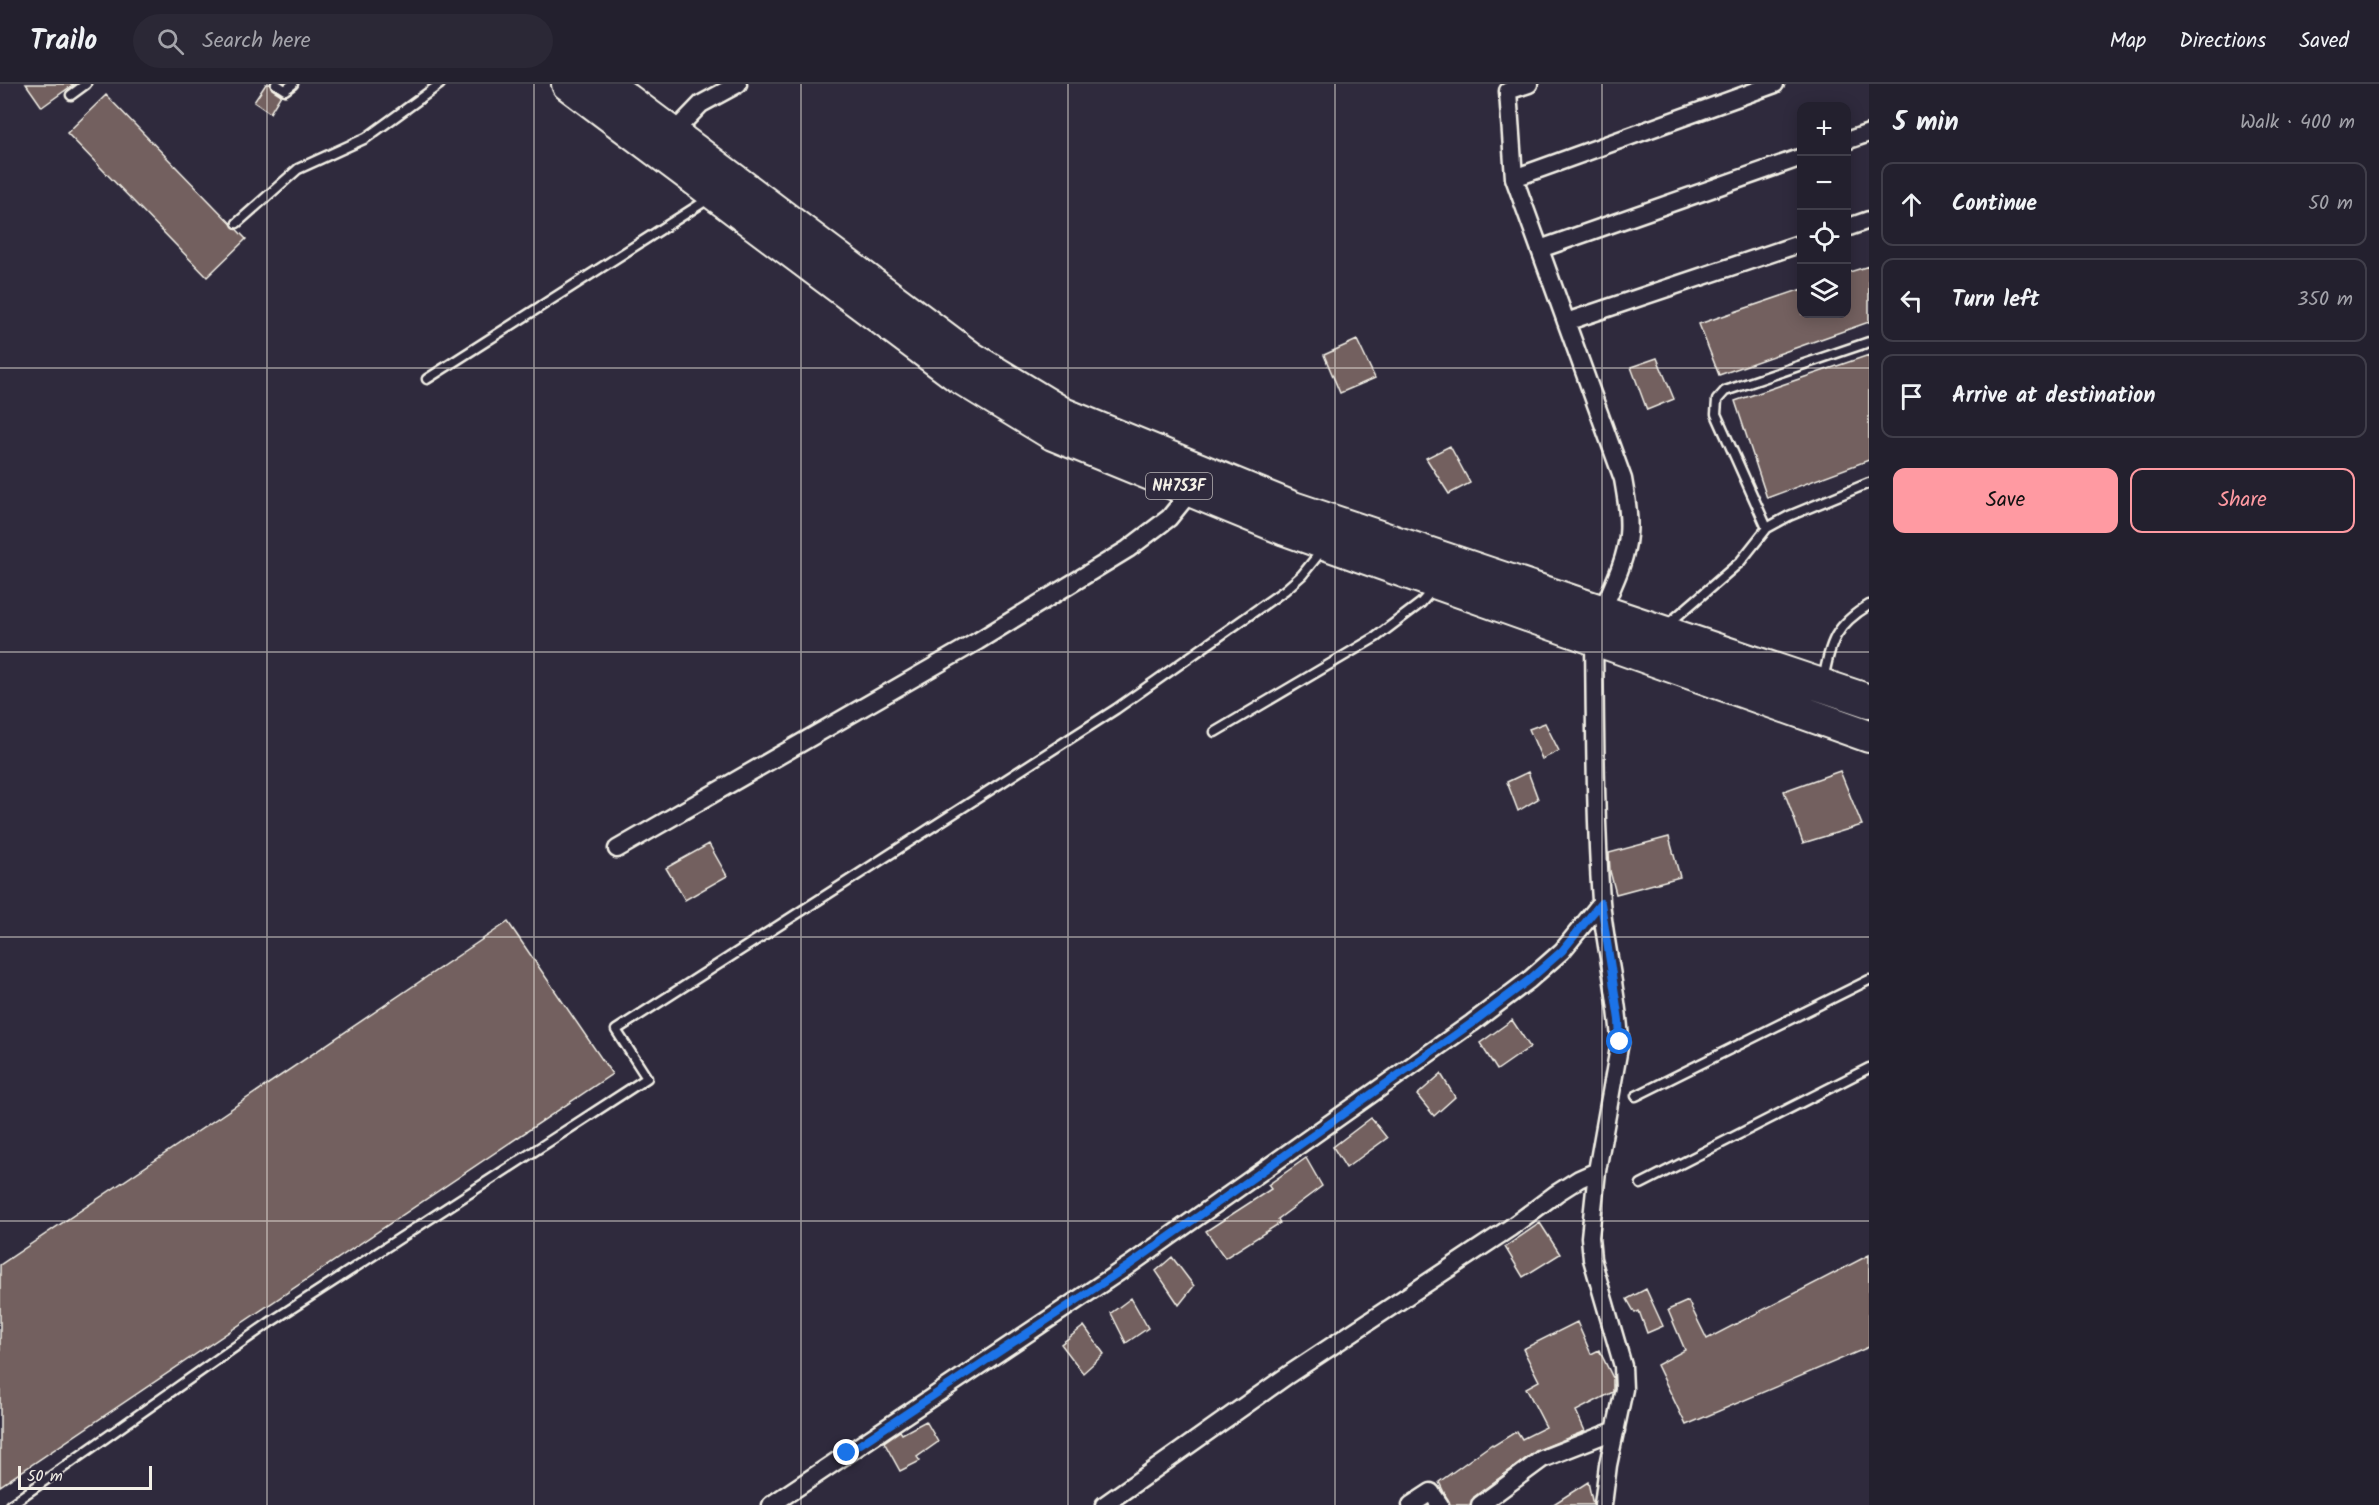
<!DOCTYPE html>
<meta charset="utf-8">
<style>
:root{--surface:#23202e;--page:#2b2836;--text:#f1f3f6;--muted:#a3a3aa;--line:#403e4a;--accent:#ff9aa2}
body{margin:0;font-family:Kalam,sans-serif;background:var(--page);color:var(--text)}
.controls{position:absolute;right:18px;top:18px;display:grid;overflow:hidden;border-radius:12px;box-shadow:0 3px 15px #0003}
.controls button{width:54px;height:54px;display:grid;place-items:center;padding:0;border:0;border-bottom:2px solid var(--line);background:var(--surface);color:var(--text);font:30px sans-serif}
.scale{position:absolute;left:18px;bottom:15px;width:134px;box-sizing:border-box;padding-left:6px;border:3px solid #f4f1e8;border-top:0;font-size:16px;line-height:21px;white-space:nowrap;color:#f4f1e8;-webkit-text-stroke:4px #2f2a3d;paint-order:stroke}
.stop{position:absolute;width:18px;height:18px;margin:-14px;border:4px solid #1a73e8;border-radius:50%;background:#fff}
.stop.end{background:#1a73e8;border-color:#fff;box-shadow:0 2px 6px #0008}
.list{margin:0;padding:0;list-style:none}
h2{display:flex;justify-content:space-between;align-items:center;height:78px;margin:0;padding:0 24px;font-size:26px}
h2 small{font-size:20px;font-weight:400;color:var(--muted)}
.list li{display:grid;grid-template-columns:39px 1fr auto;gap:18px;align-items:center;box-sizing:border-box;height:84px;margin:0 12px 12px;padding:0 12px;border:2px solid var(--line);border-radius:12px}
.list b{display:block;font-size:22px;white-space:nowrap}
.list em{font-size:20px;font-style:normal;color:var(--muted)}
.actions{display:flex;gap:12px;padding:18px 24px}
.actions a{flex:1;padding:14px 0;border:2px solid var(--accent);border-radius:12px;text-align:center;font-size:21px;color:var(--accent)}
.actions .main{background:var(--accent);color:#111}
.icon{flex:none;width:33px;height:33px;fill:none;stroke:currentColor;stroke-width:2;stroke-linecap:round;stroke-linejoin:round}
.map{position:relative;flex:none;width:1869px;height:1421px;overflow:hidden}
header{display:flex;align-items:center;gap:36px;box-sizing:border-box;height:84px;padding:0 30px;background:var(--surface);border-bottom:2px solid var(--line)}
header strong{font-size:28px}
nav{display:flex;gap:33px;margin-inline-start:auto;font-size:21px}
.search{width:420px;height:54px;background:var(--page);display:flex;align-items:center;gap:15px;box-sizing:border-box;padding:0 21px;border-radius:33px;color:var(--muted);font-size:22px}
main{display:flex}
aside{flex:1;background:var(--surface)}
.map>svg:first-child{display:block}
.building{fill:#73605f;stroke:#f4f1e8;stroke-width:1.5}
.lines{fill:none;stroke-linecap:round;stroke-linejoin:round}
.lane-casing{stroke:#f4f1e8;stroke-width:13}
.street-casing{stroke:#f4f1e8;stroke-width:21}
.highway-casing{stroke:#f4f1e8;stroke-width:36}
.lane{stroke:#2f2a3d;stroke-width:8}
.street{stroke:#2f2a3d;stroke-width:16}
.highway{stroke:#2f2a3d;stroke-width:32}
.route{stroke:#1a73e8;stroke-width:8}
.grid{fill:none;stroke:#f4f1e8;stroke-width:1.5;stroke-opacity:0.55}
.labels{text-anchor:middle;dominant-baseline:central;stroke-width:5;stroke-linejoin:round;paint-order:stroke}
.shield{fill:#2f2a3d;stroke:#b9b5b5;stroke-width:1.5}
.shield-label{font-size:16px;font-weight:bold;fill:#f4f1e8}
</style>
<header>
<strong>Trailo</strong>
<div class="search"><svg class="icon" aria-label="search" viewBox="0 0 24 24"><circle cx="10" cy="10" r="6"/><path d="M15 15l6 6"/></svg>Search here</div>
<nav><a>Map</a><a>Directions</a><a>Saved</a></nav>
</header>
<main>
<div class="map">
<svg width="1869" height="1421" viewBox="0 0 1869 1421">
<rect width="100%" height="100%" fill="#2f2a3d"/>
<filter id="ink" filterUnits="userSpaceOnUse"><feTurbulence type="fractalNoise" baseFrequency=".0167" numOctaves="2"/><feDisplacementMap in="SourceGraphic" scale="12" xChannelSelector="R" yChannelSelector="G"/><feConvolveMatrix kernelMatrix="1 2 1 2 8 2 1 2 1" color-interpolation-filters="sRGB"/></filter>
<g filter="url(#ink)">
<!-- building -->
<path class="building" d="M26,0H74L42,23Z
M266,0H270L272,5L281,11L270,29L254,18Z
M106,11L246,155L207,193L67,49Z
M1869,182V238L1719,291L1699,240L1802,205V230H1846V189Z
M1357,256L1375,294L1340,309L1324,271Z
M1869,271V376L1767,414L1735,317Z
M1657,274L1674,315L1647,326L1631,283Z
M1450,362L1470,399L1449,410L1426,374Z
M1545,639L1559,667L1542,675L1529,645Z
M1840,687L1862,741L1803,759L1784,707Z
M1528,688L1538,715L1518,727L1507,698Z
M1669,753L1680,793L1616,810L1610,787L1609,769Z
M709,760L727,792L685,816L666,784Z
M508,838L612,990L0,1402V1181Z
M1512,936L1530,963L1497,986L1480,959Z
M1441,990L1455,1013L1434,1032L1417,1011Z
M1371,1034L1387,1054L1346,1084L1333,1063Z
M1306,1074L1322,1102L1278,1135L1280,1139L1225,1174L1206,1147L1271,1105L1268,1101Z
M1540,1139L1560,1170L1523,1193L1505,1163Z
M1869,1171V1263L1686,1341L1657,1281L1685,1266L1668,1226L1688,1217L1707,1255Z
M1172,1173L1194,1202L1179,1221L1156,1187Z
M1646,1205L1663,1242L1647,1249L1639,1227L1635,1229L1627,1215Z
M1131,1214L1148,1244L1126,1259L1111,1229Z
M1577,1238L1591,1270L1599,1266L1613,1294V1308L1576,1327L1585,1347L1536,1367L1474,1413L1470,1421H1450L1439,1398L1492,1360L1493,1362L1517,1347L1522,1355L1546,1343L1526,1304L1539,1297L1523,1265Z
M1084,1242L1104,1270L1083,1289L1061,1260Z
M926,1337L938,1358L917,1373L920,1377L900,1387L884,1358L900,1347L902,1350Z
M1588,1398L1593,1421H1552Z"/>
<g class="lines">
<!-- lane casing -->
<g class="lane-casing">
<path id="lane" d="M276,0L285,6L293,0
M71,11L86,0
M237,139L298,85L366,54L440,0
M427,295L710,114
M1767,444L1716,330L1717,316L1725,307L1869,258
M1667,541L1740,478L1767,444L1789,432L1869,399
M1823,596C1831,558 1834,542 1869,521
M1215,648L1376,553L1421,519L1434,504
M1636,1012L1869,896
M1641,1100L1869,984
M10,1421L269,1239L647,994L616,946L1116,625L1285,506L1302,491L1323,465"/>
</g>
<!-- street casing -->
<g class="street-casing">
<path id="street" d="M1529,0L1508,7L1514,94L1623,395C1626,413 1630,432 1628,451C1626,477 1612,503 1602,527
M672,50L701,20L738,0
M1846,57L1869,49
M1514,94L1775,0
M1846,144L1869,136
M1540,165L1802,73
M1566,238L1802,159
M1594,555C1595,642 1595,730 1601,817C1605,864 1618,910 1620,958L1597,1087L1590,1153L1592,1175L1623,1282L1624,1305L1608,1381L1603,1421
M617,765L978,557L1128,465L1169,434L1191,407
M771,1421L1128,1182L1472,939L1529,896L1562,867L1601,819
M1104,1421L1288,1291L1510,1144L1557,1109L1579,1095L1597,1087
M1411,1421L1431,1408L1440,1421
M1480,1421L1542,1375L1616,1346"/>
</g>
<!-- highway casing -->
<g class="highway-casing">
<path id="highway" d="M568,0L958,292L1053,350L1285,445L1869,652
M606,0L971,274L1063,330L1293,424L1869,617"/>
</g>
<!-- lane -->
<use href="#lane" class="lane"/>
<!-- street -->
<use href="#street" class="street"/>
<!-- highway -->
<use href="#highway" class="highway"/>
</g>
</g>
<g class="lines" filter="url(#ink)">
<!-- route -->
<path class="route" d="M847,1369L1128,1182L1472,939L1529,896L1562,867L1601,819L1619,936L1620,958"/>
</g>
<!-- grid -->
<path class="grid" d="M267,0V1421M534,0V1421M801,0V1421M1068,0V1421M1335,0V1421M1602,0V1421M0,284H1869M0,568H1869M0,853H1869M0,1137H1869"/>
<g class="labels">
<!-- shield labels -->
<rect class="shield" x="1146" y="389" width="66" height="26" rx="4.5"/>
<g class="shield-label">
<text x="1179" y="402">NH753F</text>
</g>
</g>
</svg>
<div class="controls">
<button>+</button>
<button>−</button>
<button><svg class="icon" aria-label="locate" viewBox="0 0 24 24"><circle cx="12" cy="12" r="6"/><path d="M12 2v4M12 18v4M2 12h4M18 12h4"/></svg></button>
<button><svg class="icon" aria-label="layers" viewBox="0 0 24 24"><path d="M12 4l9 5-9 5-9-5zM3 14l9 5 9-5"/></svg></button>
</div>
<div class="scale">50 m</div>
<div class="stop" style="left:1620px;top:958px"></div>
<div class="stop end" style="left:847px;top:1369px"></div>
</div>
<aside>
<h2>5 min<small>Walk · 400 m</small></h2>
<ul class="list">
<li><svg class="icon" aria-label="ahead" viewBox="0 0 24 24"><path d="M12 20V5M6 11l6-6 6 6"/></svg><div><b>Continue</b></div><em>50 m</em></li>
<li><svg class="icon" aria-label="left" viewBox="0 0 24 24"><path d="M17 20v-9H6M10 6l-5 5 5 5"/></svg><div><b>Turn left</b></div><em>350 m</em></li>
<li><svg class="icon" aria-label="arrive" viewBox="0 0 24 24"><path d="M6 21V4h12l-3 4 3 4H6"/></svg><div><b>Arrive at destination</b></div></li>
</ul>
<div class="actions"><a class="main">Save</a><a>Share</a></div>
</aside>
</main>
